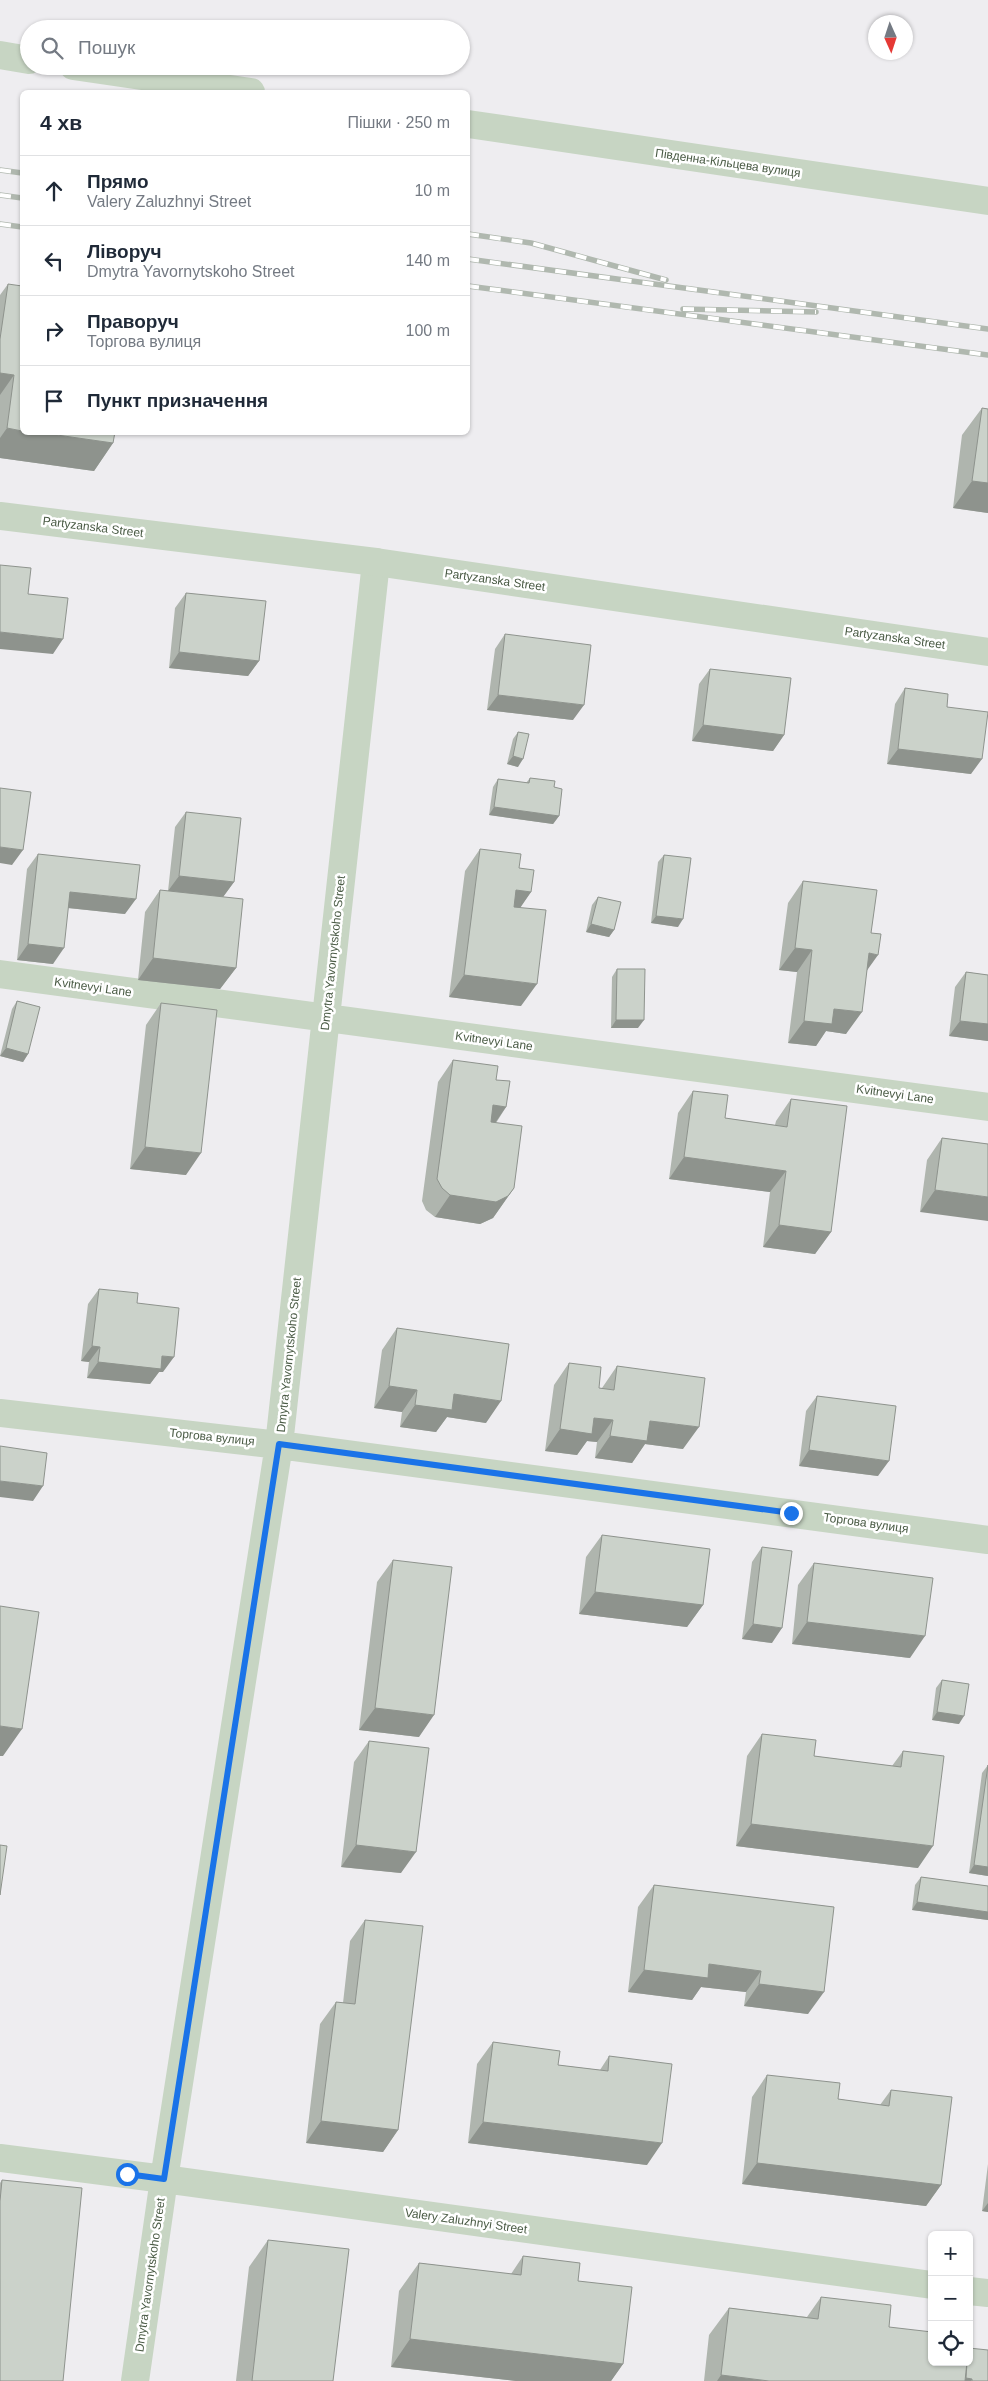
<!DOCTYPE html>
<html lang="uk">
<meta charset="utf-8">
<style>
:root{--surface:#fff;--page:#f6f6f7;--text:#1f2937;--muted:#747a83;--line:#e0e1e3}
body{margin:0;font-family:Helvetica,sans-serif;background:var(--page);color:var(--text)}
.controls{position:absolute;right:15px;bottom:15px;display:grid;overflow:hidden;border-radius:8px;box-shadow:0 1px 4px #0004}
.controls button{width:45px;height:45px;display:grid;place-items:center;padding:0;border:0;border-bottom:1px solid var(--line);background:var(--surface);color:var(--text);font:25px sans-serif}
.compass{position:absolute;left:868px;top:15px;width:45px;height:45px;border-radius:50%;background:var(--surface);box-shadow:0 1px 4px #0004;rotate:177deg}
.stop{position:absolute;width:15px;height:15px;margin:-11px;border:4px solid #1a73e8;border-radius:50%;background:#fff}
.stop.end{background:#1a73e8;border-color:#fff;box-shadow:0 1px 5px #0008}
.list{margin:0;padding:0;list-style:none}
h2{display:flex;justify-content:space-between;align-items:center;height:65px;margin:0;padding:0 20px;font-size:21px}
h2 small{font-size:16px;font-weight:400;color:var(--muted)}
.list li{display:grid;grid-template-columns:32px 1fr auto;gap:15px;align-items:center;box-sizing:border-box;height:70px;padding:0 20px;border-top:1px solid var(--line)}
.list b{display:block;font-size:19px;white-space:nowrap}
.list p{margin:0;font-size:16px;white-space:nowrap;color:var(--muted)}
.list em{font-size:16px;font-style:normal;color:var(--muted)}
.icon{flex:none;width:28px;height:28px;fill:none;stroke:currentColor;stroke-width:2;stroke-linecap:round;stroke-linejoin:round}
.map{position:relative;flex:none;width:988px;height:2381px;overflow:hidden}
.search{position:absolute;background:var(--surface);box-shadow:0 1px 4px #0004;left:20px;top:20px;width:450px;height:55px;display:flex;align-items:center;gap:12px;box-sizing:border-box;padding:0 18px;border-radius:28px;color:var(--muted);font-size:19px}
.panel{position:absolute;background:var(--surface);box-shadow:0 1px 4px #0004;left:20px;top:90px;width:450px;height:345px;border-radius:8px}
.map>svg:first-child{display:block}
.lines{fill:none;stroke-linecap:round;stroke-linejoin:round}
.minor{stroke:#c7d5c3;stroke-width:28}
.tertiary{stroke:#c7d5c3;stroke-width:28}
.rail-casing{stroke:#b0b8af;stroke-width:5.5}
.rail{stroke:#fff;stroke-width:4;stroke-dasharray:11;stroke-linecap:butt}
.wall{fill:#afb5ae}
.shaded-wall{fill:#8e938d}
.building{fill:#cbd2ca;stroke:#8e938d}
.route{stroke:#1a73e8;stroke-width:6}
.labels{text-anchor:middle;dominant-baseline:central;stroke-width:5;stroke-linejoin:round;paint-order:stroke}
.street-label{font-size:12px;fill:#4a5b45;stroke:#fff}
</style>
<div class="map">
<svg width="988" height="2381" viewBox="0 0 988 2381">
<rect width="100%" height="100%" fill="#eeedf0"/>
<g class="lines">
<!-- minor -->
<path class="minor" d="M0,974L988,1107
M0,1413L279,1445L988,1540
M0,2158L164,2179L932,2285
M969,2291L988,2293
M135,2381L164,2179L279,1445L376,562"/>
<!-- tertiary -->
<path class="tertiary" d="M0,55L29,60
M73,66L251,92
M468,124L988,201
M0,516L376,562L988,652"/>
<!-- rail casing -->
<g class="rail-casing">
<path id="rail" d="M0,170L22,173
M0,195L22,198
M0,224L22,227
M468,234L531,243L666,280
M468,259L988,329
M468,286L988,355
M683,309L816,312"/>
</g>
<!-- rail -->
<use href="#rail" class="rail"/>
</g>
<!-- wall -->
<path class="wall" d="M8,284L113,443L94,471L0,458V295Z
M982,408L988,409V513L953,508L962,435Z
M186,593L259,661L248,676L169,668L175,608Z
M505,634L573,720L487,710L495,649Z
M710,669L784,735L773,751L692,741L699,684Z
M905,688L947,707L971,774L887,764L895,704Z
M518,732V767L507,764L513,739Z
M530,778L554,787L559,816L553,824L489,815L493,787L498,779L526,783Z
M186,812L234,882L223,897L236,968L220,989L138,980L145,912L160,890L168,891L175,827Z
M480,849L519,868L531,892L520,907L521,1006L449,997L465,871Z
M38,854L125,914L68,908L53,964L17,960L27,869Z
M664,855L678,927L651,923L658,862Z
M803,881L867,971L846,1034L826,1031L816,1046L788,1043L797,972L779,970L788,903Z
M598,897L614,930L609,937L586,932L592,905Z
M617,969L638,1028H611L612,977Z
M966,972L988,975V1041L949,1036L955,987Z
M17,1001L28,1054L23,1062L0,1056L12,1009Z
M161,1003L186,1175L130,1169L146,1025Z
M453,1060L496,1080L506,1107L496,1123L514,1188L493,1218L480,1224L435,1217L426,1210L422,1201L438,1082Z
M693,1091L725,1118L775,1125L776,1121L791,1099L831,1232L815,1254L763,1247L770,1192L669,1179L678,1113Z
M942,1138L988,1144L920,1212L927,1160Z
M99,1289L137,1303L163,1372H159L150,1384L87,1378L89,1362L81,1361L88,1304Z
M397,1328L486,1423L447,1417L436,1432L400,1427L402,1412L374,1408L382,1350Z
M569,1363L599,1388H602L617,1366L683,1449L645,1444L632,1463L595,1458L597,1442L587,1441L577,1455L545,1451L554,1385Z
M817,1396L878,1476L799,1466L806,1411Z
M602,1535L703,1605L687,1627L579,1614L586,1557Z
M762,1547L772,1643L742,1639L752,1562Z
M393,1560L419,1737L359,1730L377,1582Z
M814,1563L910,1658L792,1644L798,1585Z
M942,1680L959,1724L932,1720L936,1688Z
M762,1734L814,1756L892,1766L903,1751L918,1868L736,1846L747,1756Z
M369,1741L401,1873L341,1867L354,1762Z
M988,1765V1876L969,1873L982,1773Z
M921,1877L988,1886V1920L912,1910L915,1885Z
M654,1885L834,1907L808,2014L744,2006L746,1992L701,1987L692,2000L628,1992L638,1907Z
M365,1920L398,2130L383,2152L306,2143L320,2024L336,2002L343,2003L350,1941Z
M493,2042L558,2065L600,2070L609,2056L647,2165L468,2143L477,2064Z
M767,2075L838,2099L880,2105L891,2090L941,2185L926,2206L742,2184L752,2097Z
M988,2164V2212L982,2211Z
M2,2180L0,2381V2183Z
M268,2240L333,2381H236L249,2267Z
M523,2256L578,2281L623,2364L611,2381H516L391,2367L399,2291L419,2263L511,2274Z
M821,2297L889,2327L932,2362L988,2381H704L709,2335L729,2308L807,2317Z"/>
<!-- shaded-wall -->
<path class="shaded-wall" d="M0,373L14,375L0,395Z
M7,428L22,431V432H36L113,443L94,471L0,458V438Z
M972,481L988,483V513L953,508Z
M0,632L63,639L53,654L0,649Z
M179,652L259,661L248,676L169,668Z
M498,695L584,705L573,720L487,710Z
M703,725L784,735L773,751L692,741Z
M898,749L982,759L971,774L887,764Z
M513,756L523,759L518,767L507,764Z
M494,807L559,816L553,824L489,815Z
M0,847L23,850L12,865L0,863Z
M179,876L234,882L223,897L168,891Z
M516,890L531,892L516,914L501,912Z
M70,892L136,899L125,914L59,907Z
M656,916L683,919L678,927L651,923Z
M591,924L614,930L609,937L586,932Z
M28,944L64,948L53,964L17,960Z
M795,948L812,950L797,972L779,970Z
M869,953L878,955L863,976Z
M153,958L236,968L220,989L138,980Z
M464,975L537,984L521,1006L449,997Z
M834,1009L862,1012L846,1034L826,1031L816,1046L788,1043L804,1021Z
M616,1020H644L638,1028H611Z
M960,1021L988,1024V1041L949,1036Z
M6,1048L28,1054L23,1062L0,1056Z
M493,1105L506,1107L491,1129L478,1127Z
M145,1147L201,1153L186,1175L130,1169Z
M684,1157L786,1171L770,1192L669,1179Z
M514,1188L493,1218L480,1224L435,1217L450,1195Z
M935,1190L988,1197V1221L920,1212Z
M779,1225L831,1232L815,1254L763,1247Z
M92,1346L100,1347L89,1362L81,1361Z
M162,1356L174,1357L163,1372H159L150,1384L87,1378L98,1362Z
M389,1386L417,1390L402,1412L374,1408Z
M454,1394L501,1401L486,1423L447,1417L436,1432L400,1427L415,1405Z
M594,1418L613,1420L597,1442L587,1441L577,1455L545,1451L560,1429Z
M650,1421L699,1427L683,1449L645,1444L632,1463L595,1458L610,1436Z
M809,1450L889,1461L878,1476L799,1466Z
M0,1481L43,1486L33,1501L0,1497Z
M595,1592L703,1605L687,1627L579,1614Z
M807,1622L925,1636L910,1658L792,1644Z
M753,1624L782,1628L772,1643L742,1639Z
M375,1708L434,1715L419,1737L359,1730Z
M937,1712L964,1716L959,1724L932,1720Z
M0,1726L22,1729L3,1756H0Z
M751,1824L933,1846L918,1868L736,1846Z
M356,1845L416,1852L401,1873L341,1867Z
M974,1865L988,1867V1876L969,1873Z
M917,1902L988,1912V1920L912,1910Z
M709,1964L761,1971L746,1992L701,1987L692,2000L628,1992L644,1970Z
M759,1984L824,1992L808,2014L744,2006Z
M321,2121L398,2130L383,2152L306,2143Z
M483,2122L662,2143L647,2165L468,2143Z
M757,2163L941,2185L926,2206L742,2184Z
M988,2203V2212L982,2211Z
M410,2339L623,2364L611,2381H516L391,2367Z
M721,2375L769,2381H717Z
M966,2378L972,2379L971,2381H963Z"/>
<!-- building -->
<path class="building" d="M8,284L22,286V431L7,428L14,375L0,373V339Z
M982,408L988,409V483L972,481Z
M36,432H115L113,443Z
M0,565L31,568L28,594L68,598L63,639L0,632Z
M186,593L266,601L259,661L179,652Z
M505,634L591,645L584,705L498,695Z
M710,669L791,678L784,735L703,725Z
M905,688L948,694L947,707L988,712L982,759L898,749Z
M518,732L529,734L523,759L513,756Z
M530,778L555,781L554,787L562,789L559,816L494,807L498,779L529,783Z
M0,788L31,792L23,850L0,847Z
M186,812L241,818L234,882L179,876Z
M480,849L521,854L519,868L534,870L531,892L516,890L514,907L546,910L537,984L464,975Z
M38,854L140,865L136,899L70,892L64,948L28,944Z
M664,855L691,858L683,919L656,916Z
M803,881L877,890L871,933L881,934L878,955L869,953L862,1012L834,1009L832,1024L804,1021L812,950L795,948Z
M160,890L243,899L236,968L153,958Z
M598,897L621,902L614,930L591,924Z
M617,969H645L644,1020H616Z
M966,972L988,975V1024L960,1021Z
M17,1001L40,1007L28,1054L6,1048Z
M161,1003L217,1010L201,1153L145,1147Z
M453,1060L498,1066L496,1080L510,1081L506,1107L493,1105L491,1122L522,1126L514,1188L508,1196L496,1202L450,1195L442,1188L437,1179Z
M693,1091L728,1095L725,1118L787,1127L791,1099L847,1106L831,1232L779,1225L786,1171L684,1157Z
M942,1138L988,1144V1197L935,1190Z
M99,1289L138,1293L137,1303L179,1308L174,1357L162,1356L161,1369L98,1362L100,1347L92,1346Z
M397,1328L509,1344L501,1401L454,1394L452,1410L415,1405L417,1390L389,1386Z
M569,1363L601,1367L599,1388L614,1390L617,1366L705,1378L699,1427L650,1421L647,1441L610,1436L613,1420L594,1418L592,1434L560,1429Z
M817,1396L896,1406L889,1461L809,1450Z
M0,1446L47,1453L43,1486L0,1481Z
M602,1535L710,1549L703,1605L595,1592Z
M762,1547L792,1551L782,1628L753,1624Z
M393,1560L452,1567L434,1715L375,1708Z
M814,1563L933,1578L925,1636L807,1622Z
M0,1606L39,1612L22,1729L0,1726Z
M942,1680L969,1684L964,1716L937,1712Z
M762,1734L816,1740L814,1756L901,1767L903,1751L944,1756L933,1846L751,1824Z
M369,1741L429,1748L416,1852L356,1845Z
M988,1765V1867L974,1865Z
M0,1845L7,1846L0,1895Z
M921,1877L988,1886V1912L917,1902Z
M654,1885L834,1907L824,1992L759,1984L761,1971L709,1964L708,1978L644,1970Z
M365,1920L423,1926L398,2130L321,2121L336,2002L355,2004Z
M493,2042L560,2051L558,2065L608,2071L609,2056L672,2064L662,2143L483,2122Z
M767,2075L840,2083L838,2099L889,2106L891,2090L952,2097L941,2185L757,2163Z
M2,2180L82,2188L63,2381H0V2201Z
M268,2240L349,2249L333,2381H252Z
M523,2256L580,2263L578,2281L632,2287L623,2364L410,2339L419,2263L521,2275Z
M821,2297L891,2305L889,2327L932,2332V2362H967L965,2381H769L721,2375L729,2308L818,2319Z
M969,2348L988,2350V2381H972V2379L966,2378L967,2362H969Z"/>
<g class="lines">
<!-- route -->
<path class="route" d="M127,2174L164,2179L279,1444L791,1513"/>
</g>
<g class="labels">
<!-- street labels -->
<g class="street-label">
<text transform="translate(728 163) rotate(8)">Південна-Кільцева вулиця</text>
<text transform="translate(93 527) rotate(7)">Partyzanska Street</text>
<text transform="translate(495 580) rotate(8)">Partyzanska Street</text>
<text transform="translate(895 638) rotate(8)">Partyzanska Street</text>
<text transform="translate(333 953) rotate(-84)">Dmytra Yavornytskoho Street</text>
<text transform="translate(93 987) rotate(8)">Kvitnevyi Lane</text>
<text transform="translate(494 1041) rotate(8)">Kvitnevyi Lane</text>
<text transform="translate(895 1094) rotate(8)">Kvitnevyi Lane</text>
<text transform="translate(289 1355) rotate(-84)">Dmytra Yavornytskoho Street</text>
<text transform="translate(212 1437) rotate(6)">Торгова вулиця</text>
<text transform="translate(866 1523) rotate(8)">Торгова вулиця</text>
<text transform="translate(466 2221) rotate(8)">Valery Zaluzhnyi Street</text>
<text transform="translate(150 2275) rotate(-82)">Dmytra Yavornytskoho Street</text>
</g>
</g>
</svg>
<div class="controls">
<button>+</button>
<button>−</button>
<button><svg class="icon" aria-label="locate" viewBox="0 0 24 24"><circle cx="12" cy="12" r="6"/><path d="M12 2v4M12 18v4M2 12h4M18 12h4"/></svg></button>
</div>
<svg class="compass" viewBox="-18 -18 36 36"><path d="M0-13l5 13h-10z" fill="#e53935"/><path d="M0 13l5-13h-10z" fill="#747a83"/></svg>
<div class="stop" style="left:127px;top:2174px"></div>
<div class="stop end" style="left:791px;top:1513px"></div>
<div class="search"><svg class="icon" aria-label="search" viewBox="0 0 24 24"><circle cx="10" cy="10" r="6"/><path d="M15 15l6 6"/></svg>Пошук</div>
<section class="panel">
<h2>4 хв<small>Пішки · 250 m</small></h2>
<ul class="list">
<li><svg class="icon" aria-label="ahead" viewBox="0 0 24 24"><path d="M12 20V5M6 11l6-6 6 6"/></svg><div><b>Прямо</b><p>Valery Zaluzhnyi Street</p></div><em>10 m</em></li>
<li><svg class="icon" aria-label="left" viewBox="0 0 24 24"><path d="M17 20v-9H6M10 6l-5 5 5 5"/></svg><div><b>Ліворуч</b><p>Dmytra Yavornytskoho Street</p></div><em>140 m</em></li>
<li><svg class="icon" aria-label="right" viewBox="0 0 24 24"><path d="M7 20v-9h11M14 6l5 5-5 5"/></svg><div><b>Праворуч</b><p>Торгова вулиця</p></div><em>100 m</em></li>
<li><svg class="icon" aria-label="arrive" viewBox="0 0 24 24"><path d="M6 21V4h12l-3 4 3 4H6"/></svg><div><b>Пункт призначення</b></div></li>
</ul>
</section>
</div>
